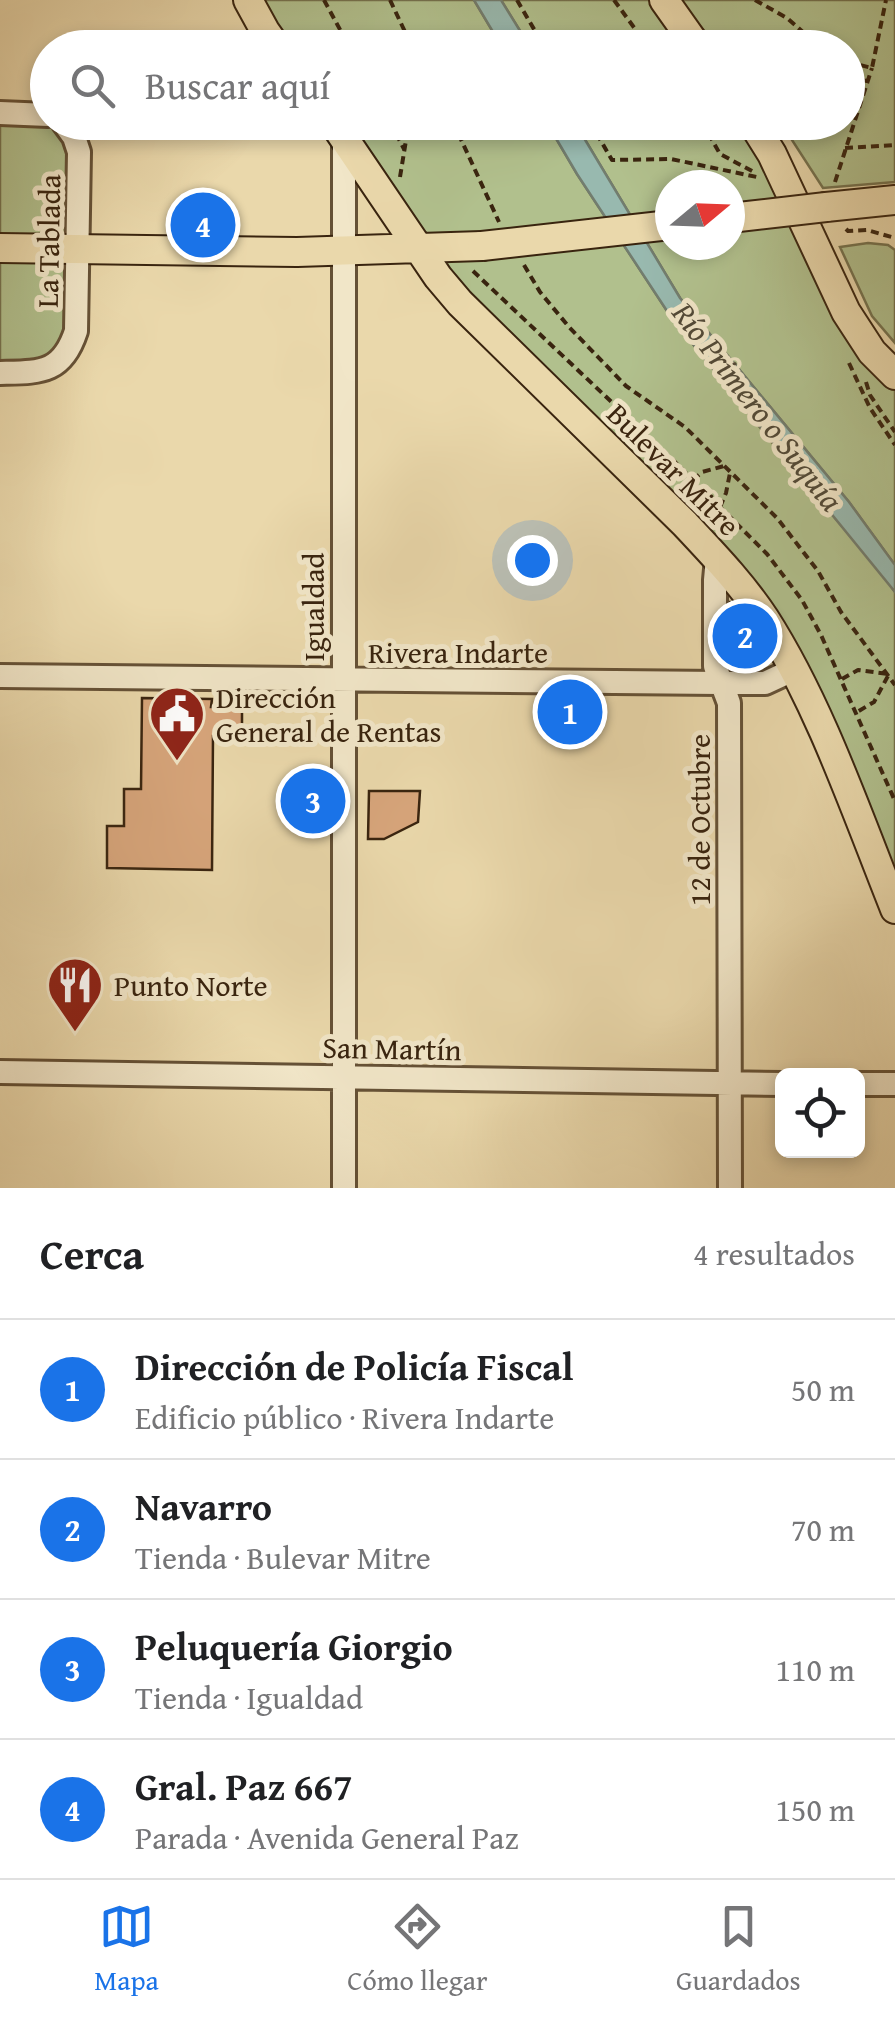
<!DOCTYPE html>
<html lang="es">
<meta charset="utf-8">
<style>
:root{--surface:#fff;--page:#f6f6f6;--text:#202124;--muted:#757577;--line:#e0e0e0;--accent:#1a73e8}
body{margin:0;font-family:"Gentium Book Plus",serif;background:var(--page);color:var(--text)}
.controls{position:absolute;right:30px;bottom:30px;display:grid;overflow:hidden;border-radius:15px;box-shadow:0 5px 15px #0003}
.controls button{width:90px;height:90px;display:grid;place-items:center;padding:0;border:0;border-bottom:2px solid var(--line);background:var(--surface);color:var(--text);font:50px sans-serif}
.compass{position:absolute;left:655px;top:170px;width:90px;height:90px;border-radius:50%;background:var(--surface);box-shadow:0 5px 15px #0003;rotate:71deg}
.you{position:absolute;left:532px;top:560px;width:35px;height:35px;margin:-25px;border:8px solid #fff;border-radius:50%;background:#1a73e8;box-shadow:0 0 0 15px #1a73e833}
.badge{display:grid;place-items:center;width:65px;height:65px;border-radius:50%;background:var(--accent);color:#fff;font-size:32px;font-weight:700}
.pin{position:absolute;translate:-50% -50%;border:5px solid #fff;box-shadow:0 2px 10px #0006}
.list{margin:0;padding:0;list-style:none}
h2{display:flex;justify-content:space-between;align-items:center;height:130px;margin:0;padding:0 40px;font-size:42px}
h2 small{font-size:32px;font-weight:400;color:var(--muted)}
.list li{display:grid;grid-template-columns:65px 1fr auto;gap:30px;align-items:center;box-sizing:border-box;height:140px;padding:0 40px;border-top:2px solid var(--line)}
.list b{display:block;font-size:38px;white-space:nowrap}
.list p{margin:0;font-size:32px;white-space:nowrap;color:var(--muted)}
.list em{font-size:32px;font-style:normal;color:var(--muted)}
.icon{flex:none;width:55px;height:55px;fill:none;stroke:currentColor;stroke-width:2;stroke-linecap:round;stroke-linejoin:round}
.map{position:relative;flex:none;width:895px;height:1188px;overflow:hidden}
.search{position:absolute;background:var(--surface);box-shadow:0 5px 15px #0003;left:30px;right:30px;top:30px;height:110px;display:flex;align-items:center;gap:25px;box-sizing:border-box;padding:0 35px;border-radius:55px;color:var(--muted);font-size:38px}
.sheet{height:690px;background:var(--surface)}
nav{display:flex;justify-content:space-around;align-items:center;box-sizing:border-box;height:140px;border-top:2px solid var(--line);background:var(--surface);font-size:28px;color:var(--muted)}
nav a{display:grid;justify-items:center;gap:5px}
nav .on{color:var(--accent)}
.map>svg:first-child{display:block}
.green{fill:#b1c08d;stroke:#75724e;stroke-width:2.5;fill-rule:evenodd}
.water{fill:#98b9af;stroke:#727d6f;stroke-width:2.5}
.building{fill:#d7a57b;stroke:#39240f;stroke-width:2.5}
.lines{fill:none;stroke-linecap:round;stroke-linejoin:round}
.minor-casing{stroke:#655136;stroke-width:28}
.major-casing{stroke:#39240f;stroke-width:32}
.path{stroke:#39240f;stroke-width:4;stroke-dasharray:8 5;stroke-linecap:butt}
.minor{stroke:#f1e6c8;stroke-width:22}
.major{stroke:#ead8ab;stroke-width:28}
.major-bridge-casing{stroke:#39240f;stroke-width:32;stroke-linecap:butt}
.major-bridge{stroke:#ead8ab;stroke-width:28}
.labels{text-anchor:middle;dominant-baseline:central;stroke-width:10;stroke-linejoin:round;paint-order:stroke}
.street-label{font-size:30px;fill:#39240f;stroke:#f1e6c8}
.poi-label{font-size:30px;fill:#39240f;stroke:#f1e6c8;text-anchor:start}
.water-label{font-size:32px;font-style:italic;fill:#514937;stroke:#f1e6c8}
</style>
<div class="map">
<svg width="895" height="1188" viewBox="0 0 895 1188">
<rect width="100%" height="100%" fill="#ead8ab"/>
<filter id="stains"><feTurbulence type="fractalNoise" baseFrequency=".002" numOctaves="4"/><feColorMatrix values="0 0 0 0 .2 0 0 0 0 .09 0 0 0 0 .02 0 0 0 .5 -.17"/></filter>
<radialGradient id="worn" r=".72"><stop offset=".6" stop-color="#630" stop-opacity="0"/><stop offset="1" stop-color="#630" stop-opacity=".3"/></radialGradient>
<!-- green -->
<path class="green" d="M248,0H474L502,47H277Z
M501,0H664L698,47H530Z
M678,0H895V182L823,188L781,123L848,122V48L718,47Z
M0,113L63,123L79,152L63,359L0,373Z
M333,123H547L577,174L671,317L795,471L887,579L895,592V909L777,639L510,355Z
M575,123H752L895,375V565L849,502L680,298ZM670,185H730V245H670Z
M868,243L888,245L895,250V343L872,316L840,247Z"/>
<!-- water -->
<path class="water" d="M474,0H501L530,47H502Z
M547,123H575L680,298L849,502L895,565V592L671,317L577,174Z"/>
<!-- building -->
<path class="building" d="M723,602H730L761,649L757,656L729,655L723,647Z
M142,698L212,699L211,707H242V736H213L212,870L107,868V826H124V789H141Z
M369,791H420L418,822L384,839H368Z"/>
<g class="lines">
<!-- minor casing -->
<g class="minor-casing">
<path id="minor" d="M0,113L48,115
M344,136V1188
M0,373C40,372 62,374 76,331L79,152L74,137L63,122
M717,558L715,580V666L729,703L730,1188
M0,676L720,683H765L793,670
M0,1072L782,1084
M858,1084H895"/>
</g>
<!-- major casing -->
<g class="major-casing">
<path id="major" d="M248,0L265,31L277,48
M664,0L698,48
M333,122L438,277L460,303L685,524C713,554 742,584 765,619C820,705 857,814 895,909
M752,122L772,154L846,312L872,352L895,375
M826,207L895,200
M0,248L297,252L482,246"/>
</g>
<!-- path -->
<path class="path" d="M324,0L350,48
M390,0L407,36L409,48
M517,0L545,48
M614,0L649,48
M755,0L787,18L821,48
M848,62L872,68L886,0
M848,78L867,81
M390,122L404,149
M453,122L499,222
M590,122L612,160L671,159L757,177
M702,122L720,154L754,172
M845,148L895,145
M400,177L409,122
M835,182L872,68
M846,229L848,231L867,230L895,238
M524,265L540,292L569,327L626,386L685,427L777,518L818,571L841,612L895,685
M473,271L674,461L767,554L802,600L821,635L895,801
M849,363L870,408L895,445
M866,382L870,395L895,432
M693,480L702,472L724,466
M720,507L726,493L730,473
M842,679L858,670L889,674L874,702L857,712"/>
<!-- minor -->
<use href="#minor" class="minor"/>
<!-- major -->
<use href="#major" class="major"/>
<!-- major-bridge casing -->
<g class="major-bridge-casing">
<path id="major-bridge" d="M730,218L826,207
M482,246L670,225"/>
</g>
<!-- major-bridge -->
<use href="#major-bridge" class="major-bridge"/>
</g>
<!-- icons -->
<defs>
<g id="civic-pin" transform="scale(2.875)"><path d="M0 17L-7.5 6A9.5 9.5 0 1 1 7.5 6Z" fill="#8f2418" stroke="#f1e6c8"/><path d="M-.6-6.5H3V-4.5H.6V-3L4-1V1h2V6H-6V1h2V-1L-.6-3ZM-1.2 2.5V6h2.4V2.5Z" fill="#fff"/></g>
<g id="restaurant-pin" transform="scale(2.875)"><path d="M0 17L-7.5 6A9.5 9.5 0 1 1 7.5 6Z" fill="#8f2418" stroke="#f1e6c8"/><path d="M-5-6h1v4h1v-4h1v4h1v-4h1v5L-1.5 .5V6h-2V.5L-5-1ZM5-6V6H3V1.5H1.5Q1.5-4 5-6Z" fill="#fff"/></g>
</defs>
<g fill-rule="evenodd">
<use href="#civic-pin" x="177" y="714"/>
<use href="#restaurant-pin" x="75" y="985"/>
</g>
<g class="labels">
<!-- street labels -->
<g class="street-label">
<text transform="translate(48 241) rotate(-89)">La Tablada</text>
<text transform="translate(674 469) rotate(45)">Bulevar Mitre</text>
<text transform="translate(313 607) rotate(-90)">Igualdad</text>
<text x="458" y="652">Rivera Indarte</text>
<text transform="translate(699 820) rotate(-90)">12 de Octubre</text>
<text transform="translate(392 1048) rotate(1)">San Martín</text>
</g>
<!-- poi labels -->
<g class="poi-label">
<text x="216" y="697">Dirección<tspan x="216" dy="34">General de Rentas</tspan></text>
<text x="114" y="985">Punto Norte</text>
</g>
<!-- water labels -->
<g class="water-label">
<text transform="translate(758 406) rotate(52)">Río Primero o Suquía</text>
</g>
</g>
<rect width="100%" height="100%" filter="url(#stains)"/>
<rect width="100%" height="100%" fill="url(#worn)"/>
</svg>
<div class="controls">
<button><svg class="icon" aria-label="locate" viewBox="0 0 24 24"><circle cx="12" cy="12" r="6"/><path d="M12 2v4M12 18v4M2 12h4M18 12h4"/></svg></button>
</div>
<svg class="compass" viewBox="-18 -18 36 36"><path d="M0-13l5 13h-10z" fill="#e53935"/><path d="M0 13l5-13h-10z" fill="#757577"/></svg>
<div class="you"></div>
<div class="pin badge" style="left:570px;top:712px">1</div>
<div class="pin badge" style="left:745px;top:636px">2</div>
<div class="pin badge" style="left:313px;top:801px">3</div>
<div class="pin badge" style="left:203px;top:225px">4</div>
<div class="search"><svg class="icon" aria-label="search" viewBox="0 0 24 24"><circle cx="10" cy="10" r="6"/><path d="M15 15l6 6"/></svg>Buscar aquí</div>
</div>
<section class="sheet">
<h2>Cerca<small>4 resultados</small></h2>
<ul class="list">
<li><span class="badge">1</span><div><b>Dirección de Policía Fiscal</b><p>Edificio público · Rivera Indarte</p></div><em>50 m</em></li>
<li><span class="badge">2</span><div><b>Navarro</b><p>Tienda · Bulevar Mitre</p></div><em>70 m</em></li>
<li><span class="badge">3</span><div><b>Peluquería Giorgio</b><p>Tienda · Igualdad</p></div><em>110 m</em></li>
<li><span class="badge">4</span><div><b>Gral. Paz 667</b><p>Parada · Avenida General Paz</p></div><em>150 m</em></li>
</ul>
</section>
<nav>
<a class="on"><svg class="icon" aria-label="map" viewBox="0 0 24 24"><path d="M3 6l6-2 6 2 6-2v14l-6 2-6-2-6 2zM9 4v14M15 6v14"/></svg>Mapa</a>
<a><svg class="icon" aria-label="directions" viewBox="0 0 24 24"><path d="M12 3l9 9-9 9-9-9zM9 14v-3h6M13 9l2 2-2 2"/></svg>Cómo llegar</a>
<a><svg class="icon" aria-label="saved" viewBox="0 0 24 24"><path d="M7 4h10v16l-5-4-5 4z"/></svg>Guardados</a>
</nav>
